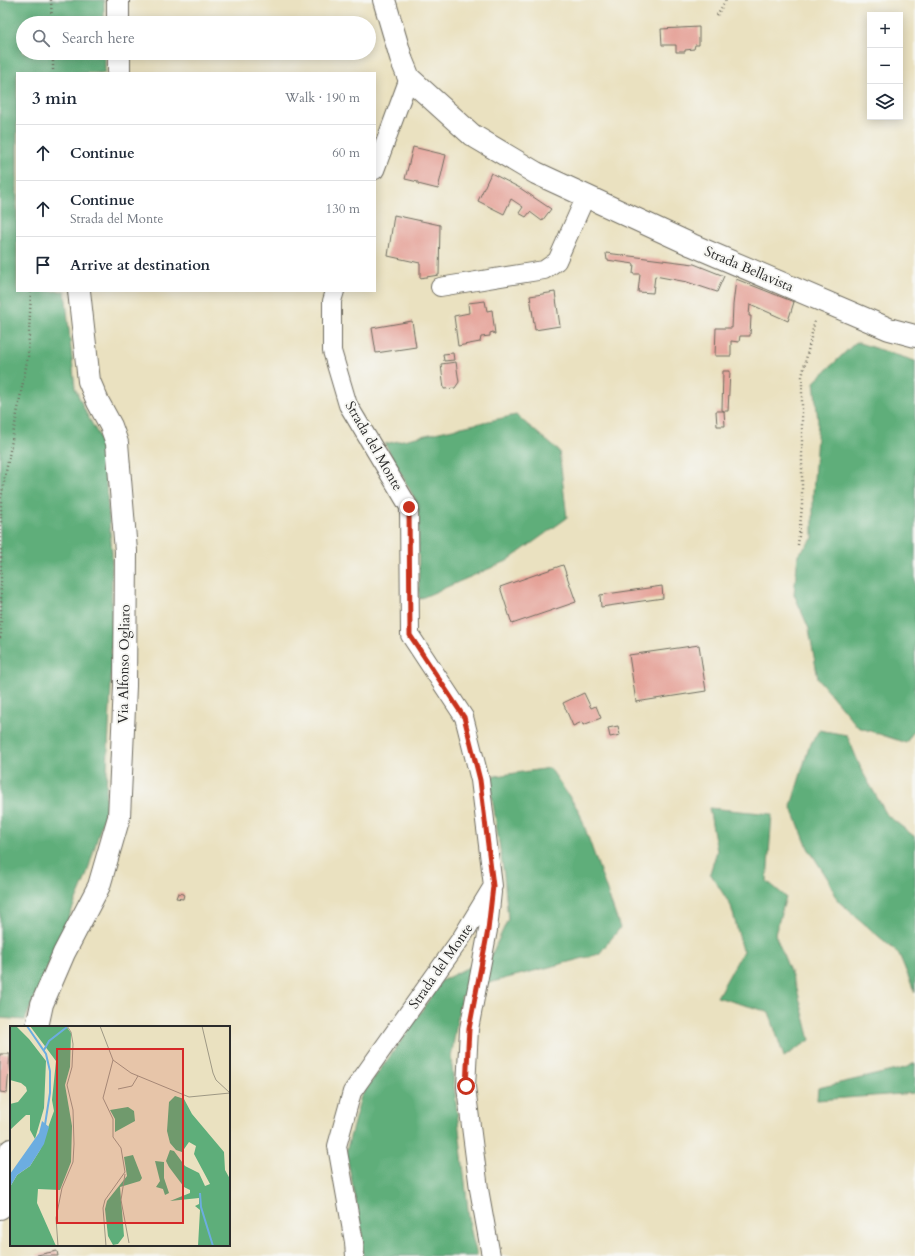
<!DOCTYPE html>
<meta charset="utf-8">
<style>
:root{--surface:#fff;--page:#f2f2f3;--text:#1f2937;--muted:#747a83;--line:#e0e1e3}
body{margin:0;font-family:Cardo,serif;background:var(--page);color:var(--text)}
.controls{position:absolute;right:12px;top:12px;display:grid;overflow:hidden;border-radius:0px;box-shadow:0 2px 10px #0003}
.controls button{width:36px;height:36px;display:grid;place-items:center;padding:0;border:0;border-bottom:1px solid var(--line);background:var(--surface);color:var(--text);font:20px sans-serif}
.stop{position:absolute;width:12px;height:12px;margin:-9px;border:3px solid #c8321e;border-radius:50%;background:#fff}
.stop.end{background:#c8321e;border-color:#fff;box-shadow:0 1px 4px #0008}
.list{margin:0;padding:0;list-style:none}
h2{display:flex;justify-content:space-between;align-items:center;height:52px;margin:0;padding:0 16px;font-size:17px}
h2 small{font-size:13px;font-weight:400;color:var(--muted)}
.list li{display:grid;grid-template-columns:26px 1fr auto;gap:12px;align-items:center;box-sizing:border-box;height:56px;padding:0 16px;border-top:1px solid var(--line)}
.list b{display:block;font-size:15px;white-space:nowrap}
.list p{margin:0;font-size:13px;white-space:nowrap;color:var(--muted)}
.list em{font-size:13px;font-style:normal;color:var(--muted)}
.icon{flex:none;width:22px;height:22px;fill:none;stroke:currentColor;stroke-width:2;stroke-linecap:round;stroke-linejoin:round}
.map{position:relative;flex:none;width:915px;height:1256px;overflow:hidden}
.search{position:absolute;background:var(--surface);box-shadow:0 2px 10px #0003;left:16px;top:16px;width:360px;height:44px;display:flex;align-items:center;gap:10px;box-sizing:border-box;padding:0 14px;border-radius:22px;color:var(--muted);font-size:15px}
.panel{position:absolute;background:var(--surface);box-shadow:0 2px 10px #0003;left:16px;top:72px;width:360px;height:220px;border-radius:0px}
.map>svg:first-child{display:block}
.forest{fill:#5eae7a;stroke:#446c52}
.building{fill:#e5a298}
.lines{fill:none;stroke-linecap:round;stroke-linejoin:round}
.minor-casing{stroke:#6e6b5f;stroke-width:20}
.tertiary-casing{stroke:#6e6b5f;stroke-width:24}
.secondary-casing{stroke:#6e6b5f;stroke-width:24}
.path{stroke:#6e6b5f;stroke-width:2.5;stroke-dasharray:1 3;stroke-linecap:butt}
.minor{stroke:#fff;stroke-width:18}
.tertiary{stroke:#fff;stroke-width:22}
.secondary{stroke:#fff;stroke-width:22}
.route{stroke:#c8321e;stroke-width:5}
.labels{text-anchor:middle;dominant-baseline:central;stroke-width:4;stroke-linejoin:round;paint-order:stroke}
.street-label{font-size:14px;fill:#2b2b2b;stroke:#f6f6f2}
.inset-river{fill:none;stroke:#6cade0;stroke-width:2}
.inset-road{fill:none;stroke:#9e9884;stroke-width:1}
.view{fill:#d62828;fill-opacity:0.15;stroke:#d62828;stroke-width:2}
.inset-edge{fill:none;stroke:#2b2b2b;stroke-width:2}
</style>
<div class="map">
<svg width="915" height="1256" viewBox="0 0 915 1256">
<rect width="100%" height="100%" fill="#f6f6f2"/>
<filter id="ink" filterUnits="userSpaceOnUse"><feTurbulence type="fractalNoise" baseFrequency=".025" numOctaves="2"/><feDisplacementMap in="SourceGraphic" scale="8" xChannelSelector="R" yChannelSelector="G"/><feConvolveMatrix kernelMatrix="1 2 1 2 8 2 1 2 1" color-interpolation-filters="sRGB"/></filter>
<filter id="wash" filterUnits="userSpaceOnUse"><feTurbulence type="fractalNoise" baseFrequency=".012" numOctaves="4" result="noise"/><feDisplacementMap in="SourceGraphic" scale="16" xChannelSelector="R" yChannelSelector="G"/><feGaussianBlur stdDeviation="0.9" result="paint"/><feColorMatrix in="noise" values="0 0 0 0 0 0 0 0 0 0 0 0 0 0 0 0 0 1.4 0 .05"/><feComposite in="paint" operator="in"/></filter>
<g filter="url(#wash)">
<rect width="100%" height="100%" fill="#eae1c0"/>
<!-- forest -->
<path class="forest" d="M0,0H104V23H23V53H105V73H17V291H65L75,388L86,413L99,436L103,450L112,553L111,686L105,812L86,877L25,1020L0,1018Z
M856,342L915,361V729L906,743L858,727L818,679L809,629L794,594L798,555L813,538V494L818,421L814,382Z
M516,415L559,451L567,518L507,561L419,599L418,505L385,444Z
M819,730L847,735L862,771L887,815L915,837V993L899,954L838,901L828,879L808,848L791,806L809,747Z
M550,768L579,811L620,928L599,954L492,982L461,997L451,1058L470,1227L477,1256H363L362,1231L346,1152L361,1096L409,1030L441,981L491,956L508,919L504,875L489,777Z
M709,808L772,814L767,881L786,897L775,934L797,989L810,1040L784,1057L769,1012L717,997L743,951L731,906L710,873L717,851Z
M915,1063V1093L817,1100L818,1088L905,1068Z"/>
<g id="blocks">
<!-- building -->
<path class="building" d="M699,27V45H695L694,49L685,50V52H676V45H662L661,29Z
M413,147L446,155L438,189L418,184V182L405,179Z
M491,173L520,188L551,209L542,221L530,212L526,217L519,213L523,207L511,199L504,214L478,201Z
M394,215L440,225L439,275L420,278V263L388,256Z
M606,253L694,264L724,276L717,292L687,282L655,276L653,293L638,292L640,274H633L634,264L607,260Z
M736,279L794,302L788,321L750,304L749,316H751L750,336H740L739,342L731,341V356H715L716,328H732L733,305Z
M555,292L560,326L535,330L530,296Z
M485,301L487,311L492,310L495,334H494L493,332L490,333V336L481,337L480,342L458,346L454,316L469,313L468,303Z
M412,321L416,347L376,353L372,328Z
M453,353L454,360L444,361L443,354Z
M456,362L459,382L455,388L444,389L441,364Z
M723,371H730L728,411H724L725,426H717L716,411H724L722,410Z
M563,565L576,602L512,624L500,587Z
M662,586L663,598L601,607L600,595Z
M699,645L706,691L636,702L629,655Z
M584,693L591,708L596,706L601,718L583,725L582,722L573,726L563,703Z
M618,726L620,735L610,737L608,728Z
M178,893L184,894L183,899L176,898Z
M0,1054H10L7,1093L0,1092Z
M57,1251L58,1256H37V1255Z"/>
</g>
</g>
<g filter="url(#ink)">
<use href="#blocks" fill-opacity="0" stroke="#6e6b5f" stroke-width="1"/>
<g class="lines">
<!-- minor casing -->
<g class="minor-casing">
<path id="minor" d="M375,170L409,78
M440,287L544,270L557,261L586,196
M335,291L332,301V351L348,405L409,507L410,635L464,717L480,780L493,886L462,937L352,1092L337,1146L354,1242L355,1256
M491,1256L479,1189L466,1087L469,1029L488,930L492,892"/>
</g>
<!-- tertiary casing -->
<g class="tertiary-casing">
<path id="tertiary" d="M384,0L402,61L409,78L472,135L536,173L692,245L889,329L915,336"/>
</g>
<!-- secondary casing -->
<g class="secondary-casing">
<path id="secondary" d="M118,0V23
M119,53V73
M37,1027L42,1004L64,953L99,886L119,817L125,686L126,551L117,443L111,426L98,402L89,381L79,291
M0,1208L11,1150"/>
</g>
<!-- path -->
<path class="path" d="M51,0L52,23
M717,15L726,0
M53,53V73
M798,545L802,507V377L815,320
M0,638L1,636V498L28,356L31,291"/>
<!-- minor -->
<use href="#minor" class="minor"/>
<!-- tertiary -->
<use href="#tertiary" class="tertiary"/>
<!-- secondary -->
<use href="#secondary" class="secondary"/>
</g>
</g>
<g class="lines" filter="url(#ink)">
<!-- route -->
<path class="route" d="M409,507L410,635L464,717L480,780L493,886L488,930L469,1029L466,1086"/>
</g>
<g class="labels">
<!-- street labels -->
<g class="street-label">
<text transform="translate(749 269) rotate(23)">Strada Bellavista</text>
<text transform="translate(374 446) rotate(60)">Strada del Monte</text>
<text transform="translate(124 664) rotate(-89)">Via Alfonso Ogliaro</text>
<text transform="translate(441 966) rotate(-55)">Strada del Monte</text>
</g>
</g>
<!-- overview -->
<g transform="translate(10 1026)">
<rect width="220" height="220" fill="#eae1c0"/>
<path d="M0,0H6L19,13L36,35L34,82L25,113L20,104V89H16L0,104V78L8,76L17,65L16,61L11,57L0,54ZM20,0H56L61,7L60,41L55,59L62,100L61,136L50,164L28,163L27,177L46,220H0V161L7,149L20,140L30,124L44,85L42,74L46,35ZM165,70L174,73L182,88L214,126L215,144L220,153V220H188L190,184L185,180L189,178V172L160,175L180,167V164L174,161L159,141L156,135L160,124L164,125L175,140L189,147L195,160L200,158L184,128L186,120L179,116L172,126L166,124L160,117L157,105L159,76ZM118,81L124,85L125,95L105,106V93L100,84ZM123,129L132,152L130,155L110,161L114,210L108,218L103,219L98,210L95,183L97,175L117,150L114,131ZM145,135L154,136V152L159,167L155,169L153,163L146,161L150,155Z" fill="#5eae7a"/>
<path d="M32,95L39,101L34,118L20,140L7,149L0,161V148L29,107Z" fill="#6cade0"/>
<path class="inset-river" d="M17,0L36,28L40,45V67L34,105M34,24L39,15L57,1M190,167L191,181L203,220"/>
<path class="inset-road" d="M90,0L103,34L121,47L179,71L220,67M192,0L203,47L206,54L220,67M108,63L122,60L128,50M115,148L111,174L119,217M48,220L46,192L52,162L63,136L64,118L63,84L57,59L62,41L63,18L61,6L57,0M96,220L93,182L95,174L115,146L111,122L103,111V93L93,72L103,34"/>
<path class="view" d="M47,23H173V197H47Z"/>
<rect width="220" height="220" class="inset-edge"/>
</g>
</svg>
<div class="controls">
<button>+</button>
<button>−</button>
<button><svg class="icon" aria-label="layers" viewBox="0 0 24 24"><path d="M12 4l9 5-9 5-9-5zM3 14l9 5 9-5"/></svg></button>
</div>
<div class="stop" style="left:466px;top:1086px"></div>
<div class="stop end" style="left:409px;top:507px"></div>
<div class="search"><svg class="icon" aria-label="search" viewBox="0 0 24 24"><circle cx="10" cy="10" r="6"/><path d="M15 15l6 6"/></svg>Search here</div>
<section class="panel">
<h2>3 min<small>Walk · 190 m</small></h2>
<ul class="list">
<li><svg class="icon" aria-label="ahead" viewBox="0 0 24 24"><path d="M12 20V5M6 11l6-6 6 6"/></svg><div><b>Continue</b></div><em>60 m</em></li>
<li><svg class="icon" aria-label="ahead" viewBox="0 0 24 24"><path d="M12 20V5M6 11l6-6 6 6"/></svg><div><b>Continue</b><p>Strada del Monte</p></div><em>130 m</em></li>
<li><svg class="icon" aria-label="arrive" viewBox="0 0 24 24"><path d="M6 21V4h12l-3 4 3 4H6"/></svg><div><b>Arrive at destination</b></div></li>
</ul>
</section>
</div>
